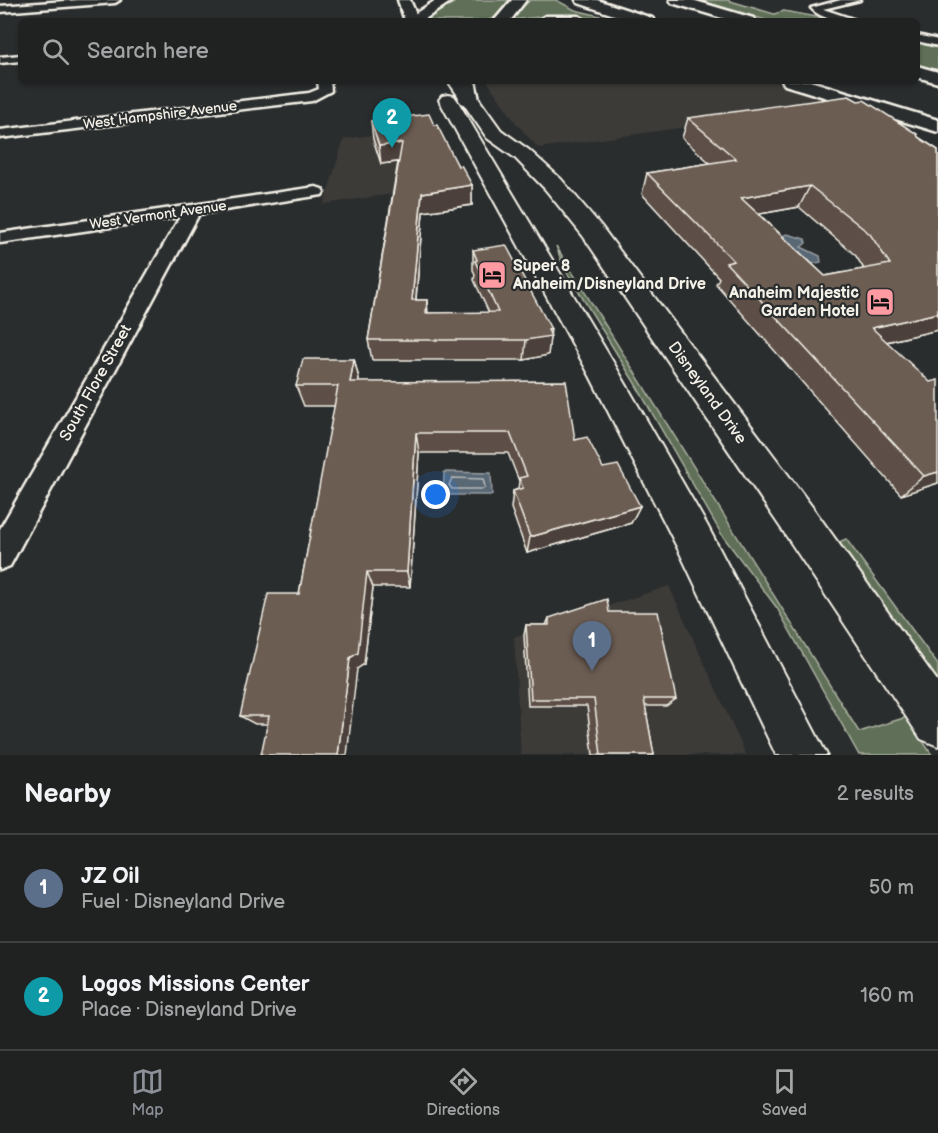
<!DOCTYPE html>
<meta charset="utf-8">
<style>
:root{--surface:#202222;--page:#282a2a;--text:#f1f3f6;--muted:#a2a4a5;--line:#3d3f40;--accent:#8c9099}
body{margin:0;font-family:"Balsamiq Sans",sans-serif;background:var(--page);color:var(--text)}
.you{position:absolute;left:436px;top:495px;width:21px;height:21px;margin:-15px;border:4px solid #fff;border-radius:50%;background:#1a73e8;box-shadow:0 0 0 9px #1a73e833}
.badge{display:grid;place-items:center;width:39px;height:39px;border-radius:50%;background:var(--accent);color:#fff;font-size:20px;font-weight:700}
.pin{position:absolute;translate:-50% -50px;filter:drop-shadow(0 2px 3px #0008)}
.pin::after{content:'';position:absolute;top:32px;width:21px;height:18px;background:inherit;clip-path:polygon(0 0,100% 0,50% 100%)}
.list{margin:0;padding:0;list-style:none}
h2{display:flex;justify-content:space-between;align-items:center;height:78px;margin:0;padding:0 24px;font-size:26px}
h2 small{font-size:20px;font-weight:400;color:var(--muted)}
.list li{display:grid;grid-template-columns:39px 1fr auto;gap:18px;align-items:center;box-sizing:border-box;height:108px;padding:0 24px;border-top:2px solid var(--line)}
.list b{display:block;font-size:22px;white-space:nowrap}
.list p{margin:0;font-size:20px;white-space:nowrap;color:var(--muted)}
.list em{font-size:20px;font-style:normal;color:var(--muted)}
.icon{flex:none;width:33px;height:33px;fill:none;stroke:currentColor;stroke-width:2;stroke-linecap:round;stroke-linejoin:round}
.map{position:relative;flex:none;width:938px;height:755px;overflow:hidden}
.search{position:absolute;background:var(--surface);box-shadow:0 2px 4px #0004;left:18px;right:18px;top:18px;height:66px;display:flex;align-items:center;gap:15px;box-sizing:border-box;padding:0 21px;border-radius:9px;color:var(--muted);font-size:22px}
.sheet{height:294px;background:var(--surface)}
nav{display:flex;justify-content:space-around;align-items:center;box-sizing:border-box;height:84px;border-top:2px solid var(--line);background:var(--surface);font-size:16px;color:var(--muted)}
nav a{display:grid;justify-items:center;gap:3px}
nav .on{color:var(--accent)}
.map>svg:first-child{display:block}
.built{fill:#3e3b39}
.green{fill:#607058;stroke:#aab0a0;stroke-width:1.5}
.water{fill:#586774;stroke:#969ea2;stroke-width:1.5}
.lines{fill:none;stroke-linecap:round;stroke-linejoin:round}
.shore{stroke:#b6baba;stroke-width:1.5}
.minor-casing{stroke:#f4f1e8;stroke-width:5}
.tertiary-casing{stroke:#f4f1e8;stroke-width:5}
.secondary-casing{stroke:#f4f1e8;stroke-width:4}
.motorway-casing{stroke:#f4f1e8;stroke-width:5}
.minor{fill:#2a2d2e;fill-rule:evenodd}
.tertiary{fill:#2a2d2e;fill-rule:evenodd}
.secondary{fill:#2a2d2e;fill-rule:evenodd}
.motorway{fill:#2a2d2e;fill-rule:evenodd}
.wall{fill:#5d5047;stroke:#f4f1e8;stroke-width:1.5;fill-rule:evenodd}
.shaded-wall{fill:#4c413a;stroke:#f4f1e8;stroke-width:1.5}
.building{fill:#6c5d53;stroke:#f4f1e8;stroke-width:1.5;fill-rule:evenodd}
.labels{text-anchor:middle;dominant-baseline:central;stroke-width:4.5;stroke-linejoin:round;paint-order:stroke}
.far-street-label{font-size:14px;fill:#f4f1e8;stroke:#2a2d2e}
.poi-label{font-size:16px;font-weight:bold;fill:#f4f1e8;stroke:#2a2d2e;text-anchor:start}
.street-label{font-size:16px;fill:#f4f1e8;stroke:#2a2d2e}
</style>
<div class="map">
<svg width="938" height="755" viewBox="0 0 938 755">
<rect width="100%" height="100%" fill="#2a2d2e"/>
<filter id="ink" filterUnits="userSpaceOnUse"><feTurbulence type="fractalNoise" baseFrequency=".0167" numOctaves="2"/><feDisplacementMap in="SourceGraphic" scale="12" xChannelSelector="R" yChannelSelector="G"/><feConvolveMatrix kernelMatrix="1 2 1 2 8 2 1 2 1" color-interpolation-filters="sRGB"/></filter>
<g filter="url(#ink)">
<!-- built -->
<path class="built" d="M487,81H773L846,104L538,148L516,123Z
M439,126L467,183L324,204L344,139Z
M669,586L746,755H521L514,637Z"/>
<!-- green -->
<path class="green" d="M458,0H509L495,17L487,21H431L429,18L432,16Z
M530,0H556L575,10L600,16L598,18L550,16L510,20Z
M698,0H727L774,14L784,11L839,21H769Z
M917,42L938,48V71L917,64Z
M556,246L859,732L907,717L932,755H859L777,608L722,535L633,380L564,268Z
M846,539L938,665V681L839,542Z"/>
<!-- water -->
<path class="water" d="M787,234L805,239L806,243L801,247L820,256L821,262L812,264L779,237Z
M444,472L491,473L492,495H443Z"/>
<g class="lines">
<!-- shore -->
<path class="shore" d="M452,478L483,479L485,487L483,489H452L449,485Z"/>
<!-- minor casing -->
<g class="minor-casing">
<path id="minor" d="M78,0H120L115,3L0,12V6Z
M841,0H860L823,9L859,21C844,21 822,21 811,8Z
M917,35L938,40V46L917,41Z
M21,55V61L0,63V57Z
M318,81H330L331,91L312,101L0,138V130L309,93L319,89Z
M316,187L322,189L324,192L322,195L199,214L10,566L0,570V529L180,217L0,243V233Z"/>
</g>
<!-- tertiary casing -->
<g class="tertiary-casing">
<path id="tertiary" d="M398,0H410L419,21H405Z"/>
</g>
<!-- secondary casing -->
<g class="secondary-casing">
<path id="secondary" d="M448,81H466L501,130L529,150L561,179L601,226L813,508L938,682V746L921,739L785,534L583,236L545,189L515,158L487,138Z
M448,95L454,96L457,100L616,367L707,525L827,755H776L679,551L590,376L439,100L442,96Z"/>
</g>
<!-- motorway casing -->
<g class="motorway-casing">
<path id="motorway" d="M436,0H453L422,21H404Z
M512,0H526L510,21H494Z
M576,0H597L652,18L655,21H632L578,3Z
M670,0H692L753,18L756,21H732L672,3Z
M545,16H579L587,21H537Z
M917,66L938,72V83L917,77Z
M457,81H475L479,100L476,104H462L459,100Z
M782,81H810L938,120V132L785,85Z"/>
</g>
<!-- minor -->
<use href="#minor" class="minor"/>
<!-- tertiary -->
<use href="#tertiary" class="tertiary"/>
<!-- secondary -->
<use href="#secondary" class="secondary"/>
<!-- motorway -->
<use href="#motorway" class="motorway"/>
</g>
<!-- wall -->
<path class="wall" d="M688,118L918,137L938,150V330L887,342L938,483L901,495L716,284L719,278L642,194L647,173L710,163L682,138ZM799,207L856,256L864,269L825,276L759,214Z
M371,121L434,125L458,166L472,185V205L423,212L416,300H427L428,313H489L474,280L475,274L473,270V250L550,335L548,355L524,360H372L368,340L398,162L381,164L373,139Z
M354,359L359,379L358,382L575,440L640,506L631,523L527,553L511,508L513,491L518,489L519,481L508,453H419L410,587H373L364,664L268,724H255L240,716L299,594L335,406H304L296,386Z
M609,612L676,699L666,706H645L654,755H593L587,706H528L524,635L526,625H546L549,618Z"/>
<!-- shaded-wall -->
<path class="shaded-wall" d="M402,143L403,161L381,164L379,146Z
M472,185V205L423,212L414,320L412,300L422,193Z
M810,186L799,207L732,219L741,198Z
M938,313V330L855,349L872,328Z
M551,329L548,355L524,360L526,340Z
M354,359L359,379L355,402L350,382Z
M416,433L419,453L410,587L407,572Z
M938,472V483L901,495L924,476Z
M640,506L631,523L527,553L530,537Z
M367,572L373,587L364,664L357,669L347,755H338L350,658Z"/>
<!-- building -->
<path class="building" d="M849,96L858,101L864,100L917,134L918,137L938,150V313L872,328L930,382L938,380V472L924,476L726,263L734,261L647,173L736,159L688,118ZM810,186L870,234L890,264L825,276L741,198Z
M429,114L434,125H437L458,166L461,165L472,185L422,193L412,300H427L426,313L498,312L475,261L477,260L473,250L506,245L551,329L548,330L551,336L526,340H368L402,143L379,146L371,121Z
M303,359H354L350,382L566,381L575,440L587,437L603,468L618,465L640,506L530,537L513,491L523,488L519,478L527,476L510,433H416L407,572H367L358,653L350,658L338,755H261L269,716H240L268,594H299L338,386H296Z
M607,599L609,612H658L676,699H644L654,755H601L594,699H531L526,625H549V618Z"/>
</g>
<!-- icons -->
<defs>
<g id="hotel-square" transform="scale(1.5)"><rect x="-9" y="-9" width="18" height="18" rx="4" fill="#ff9aa2" stroke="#2a2d2e"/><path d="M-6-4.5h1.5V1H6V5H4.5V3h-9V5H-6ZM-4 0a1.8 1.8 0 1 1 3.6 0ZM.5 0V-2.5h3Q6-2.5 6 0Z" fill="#111"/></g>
</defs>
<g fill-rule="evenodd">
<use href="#hotel-square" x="492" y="275"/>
<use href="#hotel-square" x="880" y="302"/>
</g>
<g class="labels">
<!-- far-street labels -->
<g class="far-street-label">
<text transform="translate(160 115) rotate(-7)">West Hampshire Avenue</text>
<text transform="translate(158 215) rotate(-8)">West Vermont Avenue</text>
</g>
<!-- poi labels -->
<g class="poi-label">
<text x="513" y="266">Super 8<tspan x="513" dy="18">Anaheim/Disneyland Drive</tspan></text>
<text x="859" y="293" text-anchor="end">Anaheim Majestic<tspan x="859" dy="18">Garden Hotel</tspan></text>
</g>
<!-- street labels -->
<g class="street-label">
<text transform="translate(96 383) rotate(-61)">South Flore Street</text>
<text transform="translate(707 393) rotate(54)">Disneyland Drive</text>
</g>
</g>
</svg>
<div class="you"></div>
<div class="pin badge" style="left:592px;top:671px;background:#5c6f8a">1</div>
<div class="pin badge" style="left:392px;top:148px;background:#0f9aa8">2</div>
<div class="search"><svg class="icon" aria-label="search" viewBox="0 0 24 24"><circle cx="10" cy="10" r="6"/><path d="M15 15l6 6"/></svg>Search here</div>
</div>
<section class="sheet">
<h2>Nearby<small>2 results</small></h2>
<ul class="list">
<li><span class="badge" style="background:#5c6f8a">1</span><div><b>JZ Oil</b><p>Fuel · Disneyland Drive</p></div><em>50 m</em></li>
<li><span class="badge" style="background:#0f9aa8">2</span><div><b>Logos Missions Center</b><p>Place · Disneyland Drive</p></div><em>160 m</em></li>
</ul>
</section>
<nav>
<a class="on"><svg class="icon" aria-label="map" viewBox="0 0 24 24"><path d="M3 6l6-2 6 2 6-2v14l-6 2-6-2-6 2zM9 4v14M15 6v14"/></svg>Map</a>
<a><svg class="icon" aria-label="directions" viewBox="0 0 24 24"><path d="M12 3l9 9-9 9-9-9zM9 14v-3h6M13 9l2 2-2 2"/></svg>Directions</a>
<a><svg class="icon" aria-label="saved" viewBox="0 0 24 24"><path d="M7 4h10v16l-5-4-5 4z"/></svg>Saved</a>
</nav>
